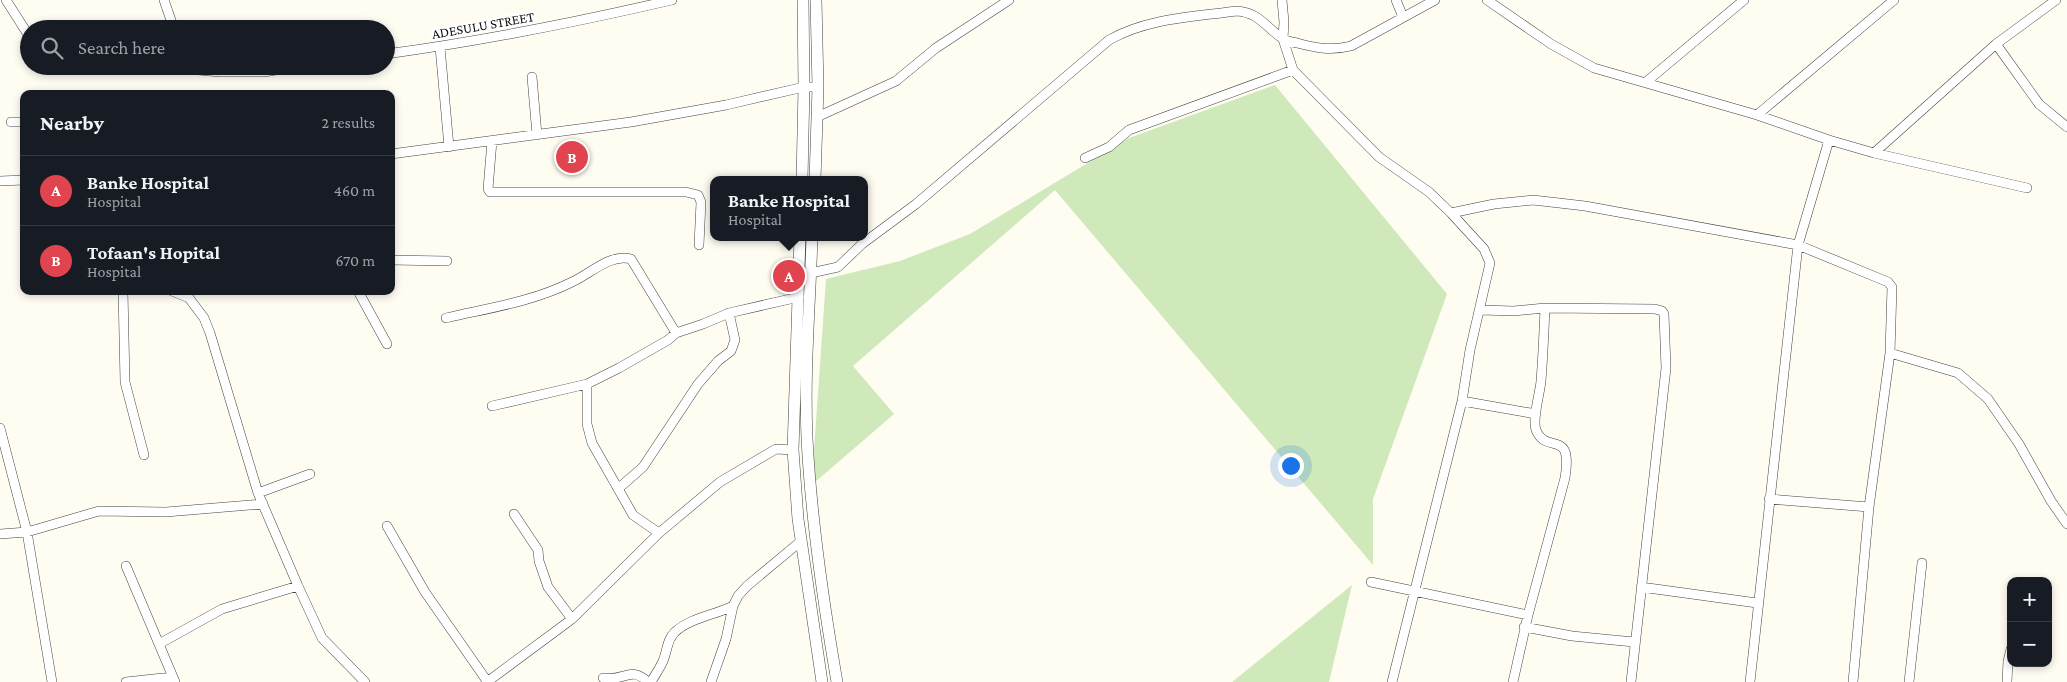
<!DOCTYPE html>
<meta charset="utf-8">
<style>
:root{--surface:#171b24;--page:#20242c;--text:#f1f3f6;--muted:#9ea1a6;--line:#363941;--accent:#d93025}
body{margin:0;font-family:"Crimson Pro",serif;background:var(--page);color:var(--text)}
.controls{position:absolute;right:15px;bottom:15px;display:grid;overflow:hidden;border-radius:10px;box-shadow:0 2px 8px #0003}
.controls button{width:45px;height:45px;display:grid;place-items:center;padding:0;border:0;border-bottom:1px solid var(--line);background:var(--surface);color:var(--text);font:25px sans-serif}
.you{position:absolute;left:1290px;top:465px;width:18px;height:18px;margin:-12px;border:4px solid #fff;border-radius:50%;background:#1a73e8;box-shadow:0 0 0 8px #1a73e833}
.badge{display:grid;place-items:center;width:32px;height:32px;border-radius:50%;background:var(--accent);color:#fff;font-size:16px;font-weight:700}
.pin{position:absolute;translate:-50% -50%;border:2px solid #fff;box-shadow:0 1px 5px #0006}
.popup{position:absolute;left:710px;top:176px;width:158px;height:65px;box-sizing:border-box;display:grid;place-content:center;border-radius:10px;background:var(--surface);filter:drop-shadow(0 1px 4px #0005);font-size:16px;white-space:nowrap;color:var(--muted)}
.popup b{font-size:19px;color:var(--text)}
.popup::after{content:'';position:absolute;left:50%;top:100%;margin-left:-10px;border:10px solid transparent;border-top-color:var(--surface)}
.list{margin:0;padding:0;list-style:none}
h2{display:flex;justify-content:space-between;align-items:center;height:65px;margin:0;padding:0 20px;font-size:21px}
h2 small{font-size:16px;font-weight:400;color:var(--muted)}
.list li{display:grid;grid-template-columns:32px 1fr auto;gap:15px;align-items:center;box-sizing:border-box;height:70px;padding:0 20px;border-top:1px solid var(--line)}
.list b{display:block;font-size:19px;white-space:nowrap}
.list p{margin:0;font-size:16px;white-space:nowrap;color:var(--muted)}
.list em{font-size:16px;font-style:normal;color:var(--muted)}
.icon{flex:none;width:28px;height:28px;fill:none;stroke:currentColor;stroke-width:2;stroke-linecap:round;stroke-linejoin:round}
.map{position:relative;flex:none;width:2067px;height:682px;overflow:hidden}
.search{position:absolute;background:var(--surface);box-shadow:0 2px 8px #0003;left:20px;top:20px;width:375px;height:55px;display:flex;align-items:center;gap:12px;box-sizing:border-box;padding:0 18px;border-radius:28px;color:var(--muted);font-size:19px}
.panel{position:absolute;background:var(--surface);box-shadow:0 2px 8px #0003;left:20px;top:90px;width:375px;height:205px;border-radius:10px}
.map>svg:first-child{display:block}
.grass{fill:#cfe9bb}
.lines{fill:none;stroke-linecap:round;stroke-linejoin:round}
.minor-casing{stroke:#424242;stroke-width:10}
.tertiary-casing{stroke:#424242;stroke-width:12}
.minor{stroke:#fff;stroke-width:9}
.tertiary{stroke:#fff;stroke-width:11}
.labels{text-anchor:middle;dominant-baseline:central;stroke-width:5;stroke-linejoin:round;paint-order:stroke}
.street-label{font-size:14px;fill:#0f0f0f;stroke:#fff}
</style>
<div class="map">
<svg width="2067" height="682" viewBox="0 0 2067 682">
<rect width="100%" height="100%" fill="#fffdf1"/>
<!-- grass -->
<path class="grass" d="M1275,85L1447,294L1373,499V565L1055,190L853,366L894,414L814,483V450L826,279L900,261L970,234L1129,138Z
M1352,585L1329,682H1232Z"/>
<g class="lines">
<!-- minor casing -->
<g class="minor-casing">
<path id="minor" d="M6,0L29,36
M164,0L174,29
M1282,0L1284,22L1283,39L1293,70L1379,157L1429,192L1451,213L1484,249L1490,263L1470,350L1462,401L1392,682
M1396,0L1403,17
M1487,0L1551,44L1594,68L1757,115L1829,140L1874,153L2027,188
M1996,44L2039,104L2067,127
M440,47L449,147
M386,54C482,41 577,22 672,0
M130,66L149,70L188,69L220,72H264L299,66
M532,77L537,135
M1646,82L1744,0
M1757,115L1894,0
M817,117L896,81L936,48L1009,0
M11,122H24
M492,141L488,189L490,192H686L698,195L701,202L699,245
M1874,153L1996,44L2056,0
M391,154L631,122L726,105L804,87H818
M1085,158L1109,147L1129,130L1293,70
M0,181L24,180
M1451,213L1494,204L1533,200L1585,206L1798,245L1888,282L1892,287L1890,353L1869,507L1853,682
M391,260L447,261
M811,273L838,267L862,244L916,204L1109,40C1148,18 1193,17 1237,11C1260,13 1265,27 1282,38C1286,41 1292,42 1297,43C1316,48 1331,51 1351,46L1435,0
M123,291L125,382L144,455
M172,291L189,298L204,318L210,333L258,493L298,586L322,638L365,682
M358,291L387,344
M1481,310L1514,311L1545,308L1655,309L1662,311L1664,314L1666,368L1631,682
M446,318C489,308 532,302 572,282C590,274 611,253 631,259L676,333
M1890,353L1958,373L1988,399L2019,444L2051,501L2067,524
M587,384V424L592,443L633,515L659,533
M1462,401L1536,414
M492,406L587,384L619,368L668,340L676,333L703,324L729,313L799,297
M0,428L27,532L52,682
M619,488L643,467L698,384L718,361L731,351L735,340L729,313
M258,493L310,474
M1769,499L1869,507
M514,514L538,550L539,561L548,587L572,619
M387,526L425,592L487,681
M0,534L27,532L99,511L166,512L263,504
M126,566L175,682
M1371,582L1528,615
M1641,587L1757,603
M1524,627L1572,636L1634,642
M159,644L222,609L298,586
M603,678C625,682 630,665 648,682
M126,682L172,677
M487,682L572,619L659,533L720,482L776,449L793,450
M651,682C655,675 660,668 663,661C667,652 667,639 675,632C690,618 715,615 733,606
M711,682L726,639L733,606L738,596L747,586L801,541
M1513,682L1528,615L1565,478C1573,427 1547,456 1536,430C1532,419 1540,393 1541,381C1543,356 1544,332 1545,308
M1750,682L1798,245L1829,140
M1909,682L1922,563
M2007,682L2008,661L2011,649"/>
</g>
<!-- tertiary casing -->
<g class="tertiary-casing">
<path id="tertiary" d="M802,180L804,87L803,0
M815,180L818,87L816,0
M800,237L793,450L798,519L822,682
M812,237C810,304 804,371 807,438C811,520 823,601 837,682"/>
</g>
<!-- minor -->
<use href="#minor" class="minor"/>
<!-- tertiary -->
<use href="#tertiary" class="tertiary"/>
</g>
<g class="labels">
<!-- street labels -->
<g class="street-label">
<text transform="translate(483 25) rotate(-10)">ADESULU STREET</text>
</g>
</g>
</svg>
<div class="controls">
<button>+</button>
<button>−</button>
</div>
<div class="you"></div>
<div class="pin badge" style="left:789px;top:276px;background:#e0444e">A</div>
<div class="popup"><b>Banke Hospital</b>Hospital</div>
<div class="pin badge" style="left:572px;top:157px;background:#e0444e">B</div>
<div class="search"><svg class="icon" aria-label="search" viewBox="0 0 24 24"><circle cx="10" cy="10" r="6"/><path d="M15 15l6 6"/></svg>Search here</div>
<section class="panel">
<h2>Nearby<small>2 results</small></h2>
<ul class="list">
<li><span class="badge" style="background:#e0444e">A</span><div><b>Banke Hospital</b><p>Hospital</p></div><em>460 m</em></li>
<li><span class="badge" style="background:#e0444e">B</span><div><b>Tofaan's Hopital</b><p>Hospital</p></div><em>670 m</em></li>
</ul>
</section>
</div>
